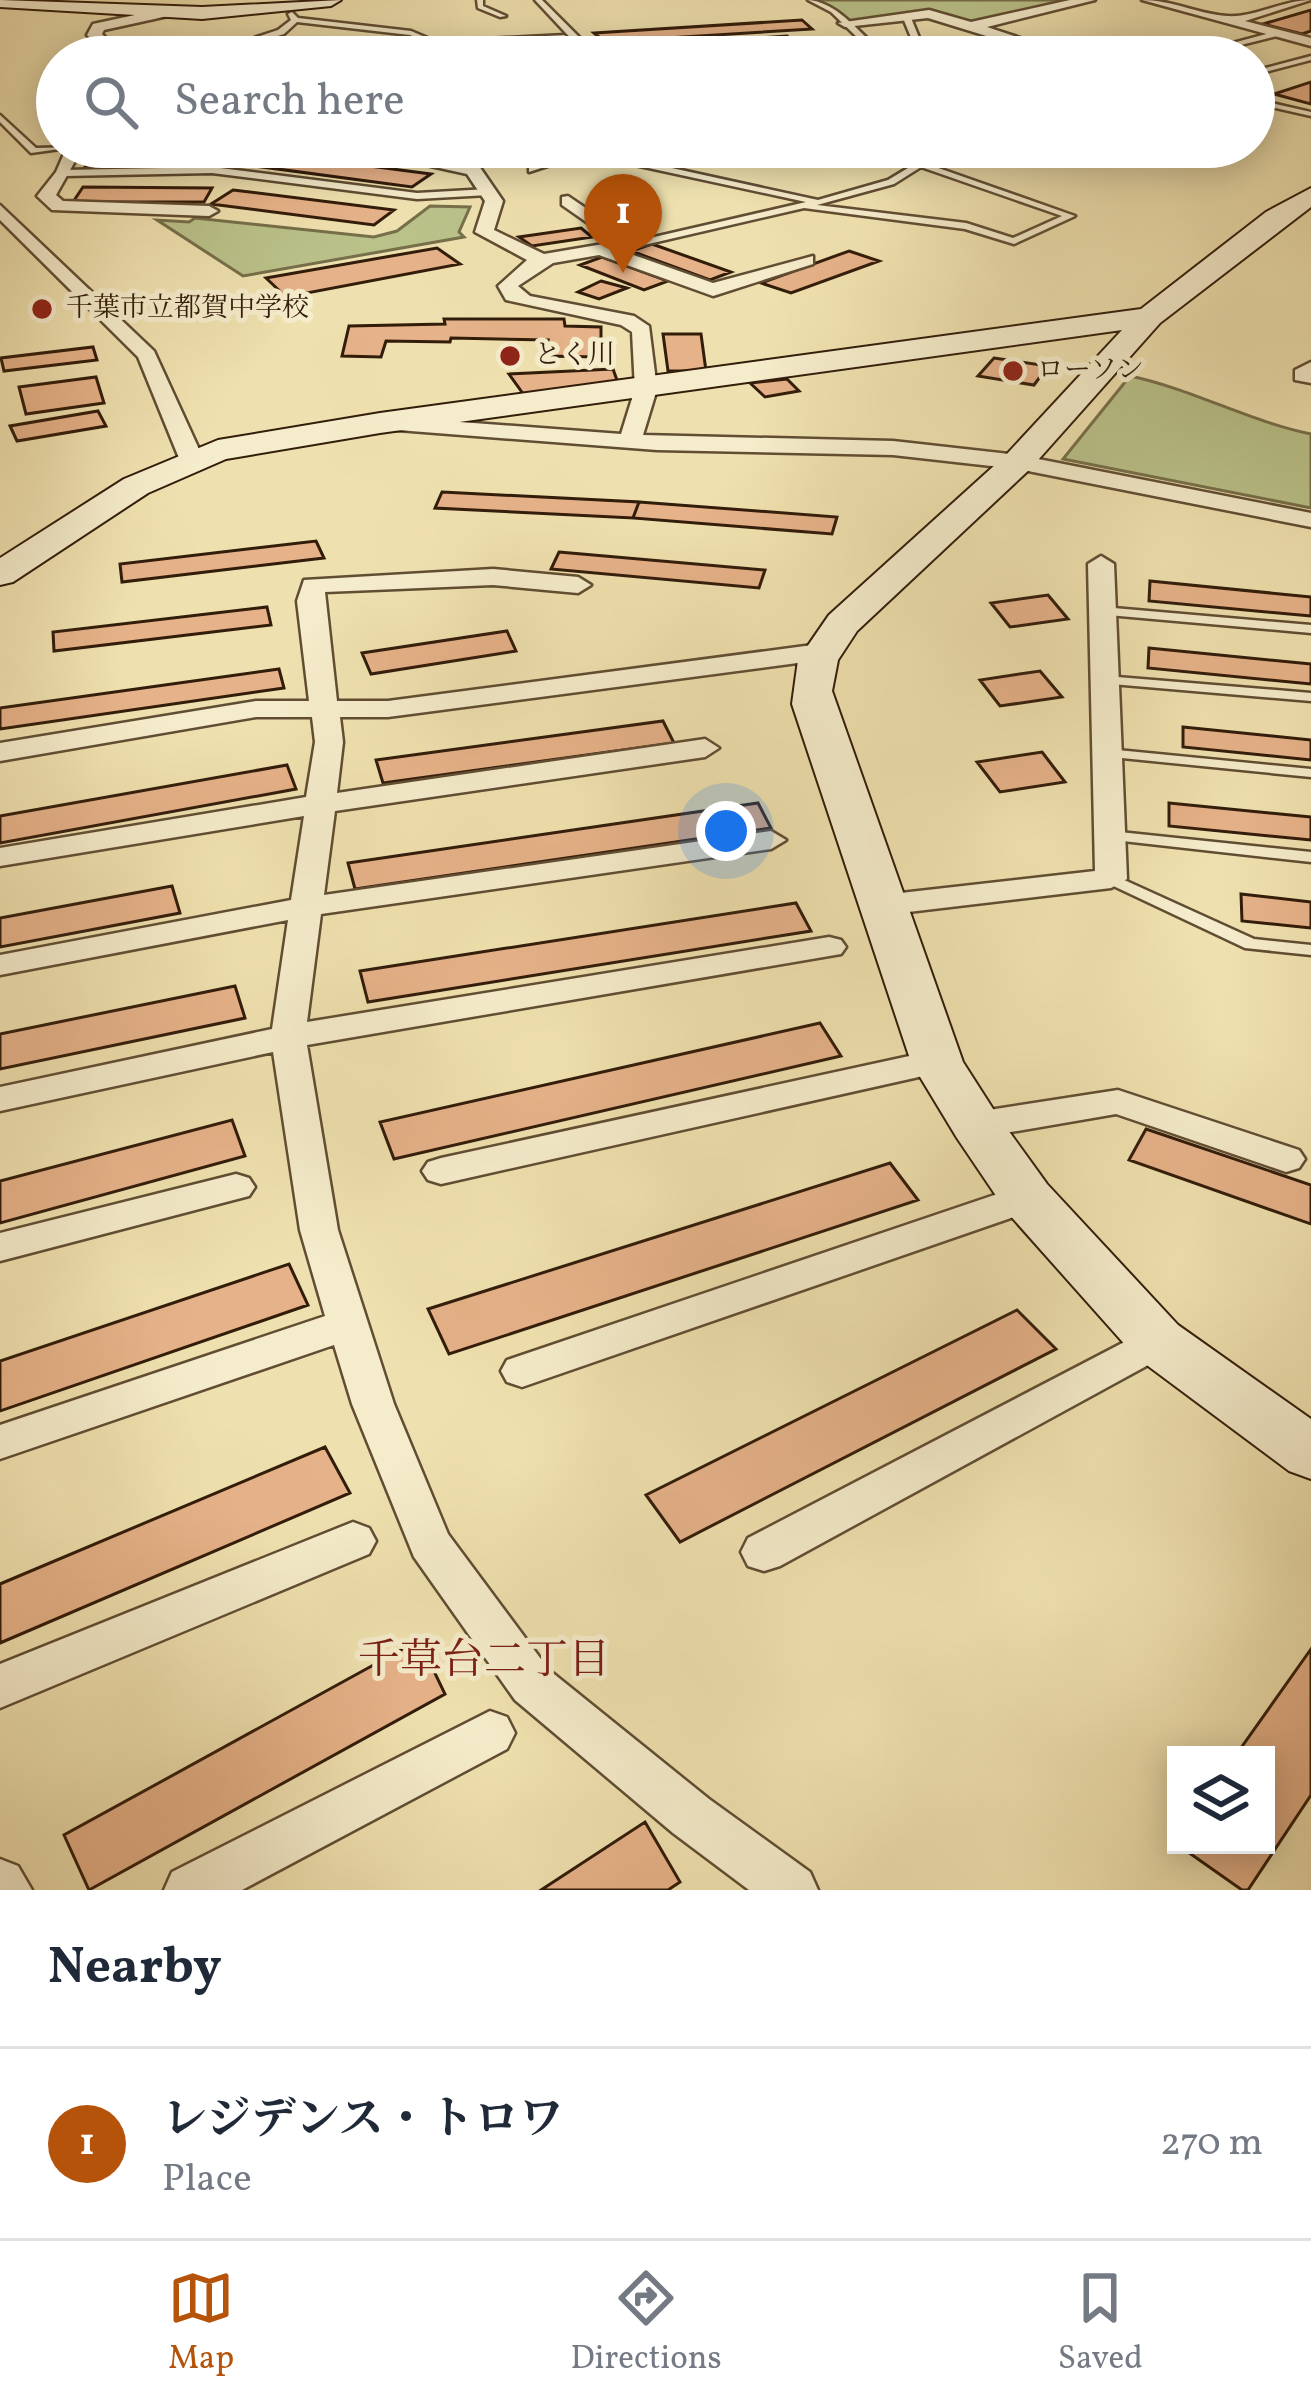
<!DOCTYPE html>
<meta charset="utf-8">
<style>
:root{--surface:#fff;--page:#f2f2f3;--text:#1f2937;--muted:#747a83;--line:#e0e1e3;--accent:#b45309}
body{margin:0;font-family:Vollkorn,"Noto Serif JP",serif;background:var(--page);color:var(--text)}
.controls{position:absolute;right:36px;bottom:36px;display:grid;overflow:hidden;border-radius:0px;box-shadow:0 6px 30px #0003}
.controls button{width:108px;height:108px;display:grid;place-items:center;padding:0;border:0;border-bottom:3px solid var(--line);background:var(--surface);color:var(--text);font:60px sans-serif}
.you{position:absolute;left:726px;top:831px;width:42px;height:42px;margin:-30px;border:9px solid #fff;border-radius:50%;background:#1a73e8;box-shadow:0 0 0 18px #1a73e833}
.badge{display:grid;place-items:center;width:78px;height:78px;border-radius:50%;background:var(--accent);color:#fff;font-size:39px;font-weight:700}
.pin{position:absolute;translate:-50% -99px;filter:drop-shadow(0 3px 6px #0008)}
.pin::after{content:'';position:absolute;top:63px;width:42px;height:36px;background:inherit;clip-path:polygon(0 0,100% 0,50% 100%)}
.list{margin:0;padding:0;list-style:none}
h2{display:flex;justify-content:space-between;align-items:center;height:156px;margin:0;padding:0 48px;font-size:51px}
h2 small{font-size:39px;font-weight:400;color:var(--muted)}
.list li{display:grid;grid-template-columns:78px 1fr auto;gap:36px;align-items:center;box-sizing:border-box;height:192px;padding:0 48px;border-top:3px solid var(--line)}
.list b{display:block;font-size:45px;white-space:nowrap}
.list p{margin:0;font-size:39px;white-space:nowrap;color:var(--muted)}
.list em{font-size:39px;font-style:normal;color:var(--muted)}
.icon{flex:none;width:66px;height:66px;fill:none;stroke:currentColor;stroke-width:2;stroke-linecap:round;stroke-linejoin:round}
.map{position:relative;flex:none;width:1311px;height:1890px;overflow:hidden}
.search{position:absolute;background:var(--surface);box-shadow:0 6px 30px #0003;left:36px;right:36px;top:36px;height:132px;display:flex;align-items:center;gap:30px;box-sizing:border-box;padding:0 42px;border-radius:66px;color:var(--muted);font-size:45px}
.sheet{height:348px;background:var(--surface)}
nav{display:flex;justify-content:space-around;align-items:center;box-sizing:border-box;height:168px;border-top:3px solid var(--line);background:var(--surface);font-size:33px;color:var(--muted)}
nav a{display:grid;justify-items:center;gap:6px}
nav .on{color:var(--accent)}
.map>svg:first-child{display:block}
.green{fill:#bac28a;stroke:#766f4a;stroke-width:3}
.building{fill:#e6b289;stroke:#321c0a;stroke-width:3}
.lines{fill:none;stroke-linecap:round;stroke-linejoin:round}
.lane-casing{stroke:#614d33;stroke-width:5}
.street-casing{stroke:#614d33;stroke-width:5}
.secondary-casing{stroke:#321c0a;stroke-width:4}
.lane{fill:#f5eccb;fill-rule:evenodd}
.street{fill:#f5eccb;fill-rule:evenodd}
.secondary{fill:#f5eccb;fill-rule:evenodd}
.poi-dot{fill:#8f2418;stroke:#f5eccb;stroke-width:4.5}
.labels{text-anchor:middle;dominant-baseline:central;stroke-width:10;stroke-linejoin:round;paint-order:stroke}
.far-poi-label{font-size:27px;fill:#321c0a;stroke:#f5eccb;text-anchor:start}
.near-neighbourhood-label{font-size:42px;fill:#7a1f14;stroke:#f5eccb}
</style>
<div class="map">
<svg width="1311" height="1890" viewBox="0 0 1311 1890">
<rect width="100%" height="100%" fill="#efe1af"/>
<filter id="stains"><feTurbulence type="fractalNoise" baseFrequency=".00167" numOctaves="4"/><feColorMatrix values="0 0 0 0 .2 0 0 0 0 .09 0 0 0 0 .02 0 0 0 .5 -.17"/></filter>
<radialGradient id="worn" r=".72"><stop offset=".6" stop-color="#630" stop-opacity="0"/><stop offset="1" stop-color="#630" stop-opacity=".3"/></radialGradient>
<!-- green -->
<path class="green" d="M817,0H1078L971,24L933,11L850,23Z
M430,206L470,207L459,232L464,237L243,276L157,220L189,222L195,218L374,237L397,231Z
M1130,376C1192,389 1248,421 1311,434V508L1063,459Z"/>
<!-- building -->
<path class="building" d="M1311,10V31L1302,34L1263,24Z
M802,20L812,29L617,41L621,47L787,36L801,48L724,49L732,57H577L571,50L611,47L594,33Z
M1311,82V104L1274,94Z
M216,149L214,162L85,167L90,153Z
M246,150L431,174L412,187L225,162Z
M83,187L212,188L204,202H73Z
M233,190L394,210L374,225L211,204Z
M581,228L592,237L532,246L519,237Z
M652,244L731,272L710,280L631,251Z
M437,248L460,264L286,297L266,278Z
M849,251L879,261L791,293L761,283Z
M602,257L668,281L644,290L580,265Z
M601,281L627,288L599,299L578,292Z
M444,319H564L565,326L601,327V357L543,356L548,340L451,338L450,342L386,341L381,357L342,356L349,326L445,324Z
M663,334H701L706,371H668Z
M93,347L97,360L4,371L1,358Z
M994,358L1048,366L1034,385L978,376Z
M613,369L618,383L524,395L509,374Z
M96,377L104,403L26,414L19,387Z
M787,379L799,391L765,397L750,383Z
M98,411L106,426L17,441L10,426Z
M442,492L639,502L633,518L435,508Z
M639,502L837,517L832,534L633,518Z
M316,541L324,558L122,582L120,564Z
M559,552L765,570L759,588L551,569Z
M1150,581L1311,597V616L1149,601Z
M1048,595L1068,619L1010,627L991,603Z
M267,607L271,625L54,651L53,632Z
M507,631L516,651L371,674L362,653Z
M1149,648L1311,664V684L1148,668Z
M279,669L284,688L0,729V708Z
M1040,671L1062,697L1000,706L980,680Z
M663,721L674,743L383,783L376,760Z
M1183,727L1311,740V760L1183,747Z
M1042,752L1065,782L1000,792L977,762Z
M287,765L296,789L0,843V816Z
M758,803L771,828L355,889L348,863Z
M1169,803L1311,817V840L1169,826Z
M172,886L180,913L0,947V918Z
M1241,894L1311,902V928L1242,921Z
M796,903L811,931L368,1002L360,971Z
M235,986L245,1018L0,1069V1034Z
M820,1023L841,1056L394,1159L380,1122Z
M232,1120L245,1156L0,1223V1181Z
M1146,1129L1311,1185V1224L1129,1160Z
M890,1163L918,1200L449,1354L428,1309Z
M289,1264L308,1305L0,1411V1361Z
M1017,1310L1056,1349L680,1542L646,1495Z
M325,1447L350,1493L0,1643V1584Z
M419,1640L445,1694L89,1890L64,1835Z
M1311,1649V1795L1248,1890H1242L1178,1845H1266V1755H1236Z
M645,1822L680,1882L668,1890H541Z"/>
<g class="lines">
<!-- lane casing -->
<g class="lane-casing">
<path id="lane" d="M477,0H483V6L506,16L500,17L478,8Z
M535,0H542L584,42V46H578Z
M808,0C833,2 851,23 869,40L862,42L831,12Z
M292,12L298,18L411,31L472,57H462L410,35L297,22L284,34L209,57H197L278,30L291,20L288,14Z
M907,16L911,18L927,57H919L903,18Z
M1278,31L1281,35L1193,57H1180Z
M1311,56V60L1254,75V71Z
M1254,99L1311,112V116L1254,103Z
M0,115L36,148L74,147L31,153L0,122Z
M560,147H576L818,200L888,180L943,147H953L927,164L1075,216L1014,244L965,229L804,208L631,248L628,247V243L806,202L584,154L529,172V168L574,152ZM921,167L1062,216L1013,238L966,223L817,205L894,184Z
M212,167L417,193L488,189L492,192L488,195L417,199L212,173L64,176L60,173L64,170Z
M1102,607L1311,625V633L1097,614V608Z
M1105,676L1311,693V701L1100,683V677Z
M1107,749L1311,769V777L1102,756L1100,753L1102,750Z
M1110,831L1311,852V862L1105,839L1102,836L1105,833Z
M1111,874L1254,939L1311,945V955L1245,948L1105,882L1103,879Z"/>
</g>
<!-- street casing -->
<g class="street-casing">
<path id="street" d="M1070,0H1095L987,27L1078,57H1055L928,18L845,27L838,23L929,10L971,22Z
M1142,0C1172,0 1198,14 1227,16C1254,18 1283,0 1311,0L1245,21L1311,38V46Z
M172,7L177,14L104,30L102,34L125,57H109L87,35L93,24Z
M565,35L560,42L449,49L442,45L449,41Z
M67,147H83L56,195L63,201L209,206L218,211L209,216L52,210L37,196L56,172Z
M300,147L417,153L479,166L503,201L494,230L544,254L615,242L562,205V197L568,196L640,245L625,252L713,283L813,256V264L713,296L599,255L553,263L518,286L530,296L634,316L649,326L657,389L643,435L893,441L1018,455L1311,513V527L1018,469L893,455L657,450L372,428V418L380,416L621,434L635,389L632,332L621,325L506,300L498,286L527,260L475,232L485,201L467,174L417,163L308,152Z
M928,147H955V148L947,153Z
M0,205L154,351L203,458L199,463L191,465L179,458L138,357L0,220Z
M1311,362V383L1295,380V370Z
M1101,556L1114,564L1127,879L1111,888L883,915L872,912L867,905L872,898L883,895L1095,871L1088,564Z
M493,569L578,577L591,585L578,593L493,585L325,592L337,701H388L820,644L834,652L820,660L388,717H340L343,742L337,793L705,739L719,748L705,757L335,811L324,895L771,831L786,840L771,849L321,914L307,1022L829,937L841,940L846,947L841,954L307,1045L338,1230L394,1404L448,1534L549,1670L709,1799L810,1872L818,1890H749L673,1833L515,1700L414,1557L352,1404L334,1345L0,1459V1425L325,1316L300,1230L273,1052L0,1111V1087L272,1029L288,920L0,975V955L291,900L304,816L0,866V848L306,797L315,742L312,717H256L0,761V743L256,701H309L297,601L304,580Z
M937,1050L950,1054L955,1062L950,1070L441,1184L428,1180L422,1171L428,1162L441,1158Z
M1118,1090L1299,1150L1305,1159L1299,1168L1286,1172L1116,1114L976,1138L963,1134L958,1125L963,1116L976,1112Z
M236,1174L249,1178L255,1187L249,1196L0,1261V1233Z
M1027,1184L1040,1188L1046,1198L1040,1208L522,1387L507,1382L501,1371L507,1360Z
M1157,1325L1172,1330L1178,1341L1172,1352L780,1566L764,1571L748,1566L741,1552L748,1538Z
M353,1522L369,1528L376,1541L369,1554L0,1708V1664Z
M490,1711L507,1717L515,1733L507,1749L242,1890H164L172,1872Z
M0,1859L18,1866L32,1890H0Z"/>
</g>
<!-- secondary casing -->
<g class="secondary-casing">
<path id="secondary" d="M0,0L202,7L341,0L331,6L202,19L0,7Z
M1311,188V207L1160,323L1030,469L857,631L838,660L832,691L963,1062L995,1112L1047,1184L1178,1325L1311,1419V1479L1289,1471L1136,1357L1007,1212L957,1138L911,1062L792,704L798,660L829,615L1006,455L1122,330L380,433L226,459L148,493L13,582L0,585V558L124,479L218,440L380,413L1141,309L1266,212Z"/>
</g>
<!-- lane -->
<use href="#lane" class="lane"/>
<!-- street -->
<use href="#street" class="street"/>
<!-- secondary -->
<use href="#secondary" class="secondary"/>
</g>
<!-- markers -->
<g class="poi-dot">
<circle cx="42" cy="309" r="12"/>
<circle cx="510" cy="356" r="12"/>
<circle cx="1013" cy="371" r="12"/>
</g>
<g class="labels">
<!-- far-poi labels -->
<g class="far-poi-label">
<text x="66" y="309">千葉市立都賀中学校</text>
<text x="534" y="356">とく川</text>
<text x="1037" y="371">ローソン</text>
</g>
<!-- near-neighbourhood labels -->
<g class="near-neighbourhood-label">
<text x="484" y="1662">千草台二丁目</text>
</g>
</g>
<rect width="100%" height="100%" filter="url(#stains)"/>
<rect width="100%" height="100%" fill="url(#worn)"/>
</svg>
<div class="controls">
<button><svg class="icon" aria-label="layers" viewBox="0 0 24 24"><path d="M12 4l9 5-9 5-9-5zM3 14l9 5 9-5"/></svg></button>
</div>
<div class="you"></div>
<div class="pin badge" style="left:623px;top:273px">1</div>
<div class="search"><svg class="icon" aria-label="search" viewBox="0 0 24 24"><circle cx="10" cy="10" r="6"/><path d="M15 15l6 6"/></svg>Search here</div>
</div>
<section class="sheet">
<h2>Nearby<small></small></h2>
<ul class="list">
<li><span class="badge">1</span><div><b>レジデンス・トロワ</b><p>Place</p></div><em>270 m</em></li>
</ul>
</section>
<nav>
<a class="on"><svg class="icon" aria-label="map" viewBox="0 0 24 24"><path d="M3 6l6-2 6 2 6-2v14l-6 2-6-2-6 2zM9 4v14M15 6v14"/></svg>Map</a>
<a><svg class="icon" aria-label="directions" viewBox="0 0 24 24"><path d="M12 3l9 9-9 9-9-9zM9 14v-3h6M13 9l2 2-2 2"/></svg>Directions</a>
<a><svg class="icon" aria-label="saved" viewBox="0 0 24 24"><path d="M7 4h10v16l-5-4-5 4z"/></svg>Saved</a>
</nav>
